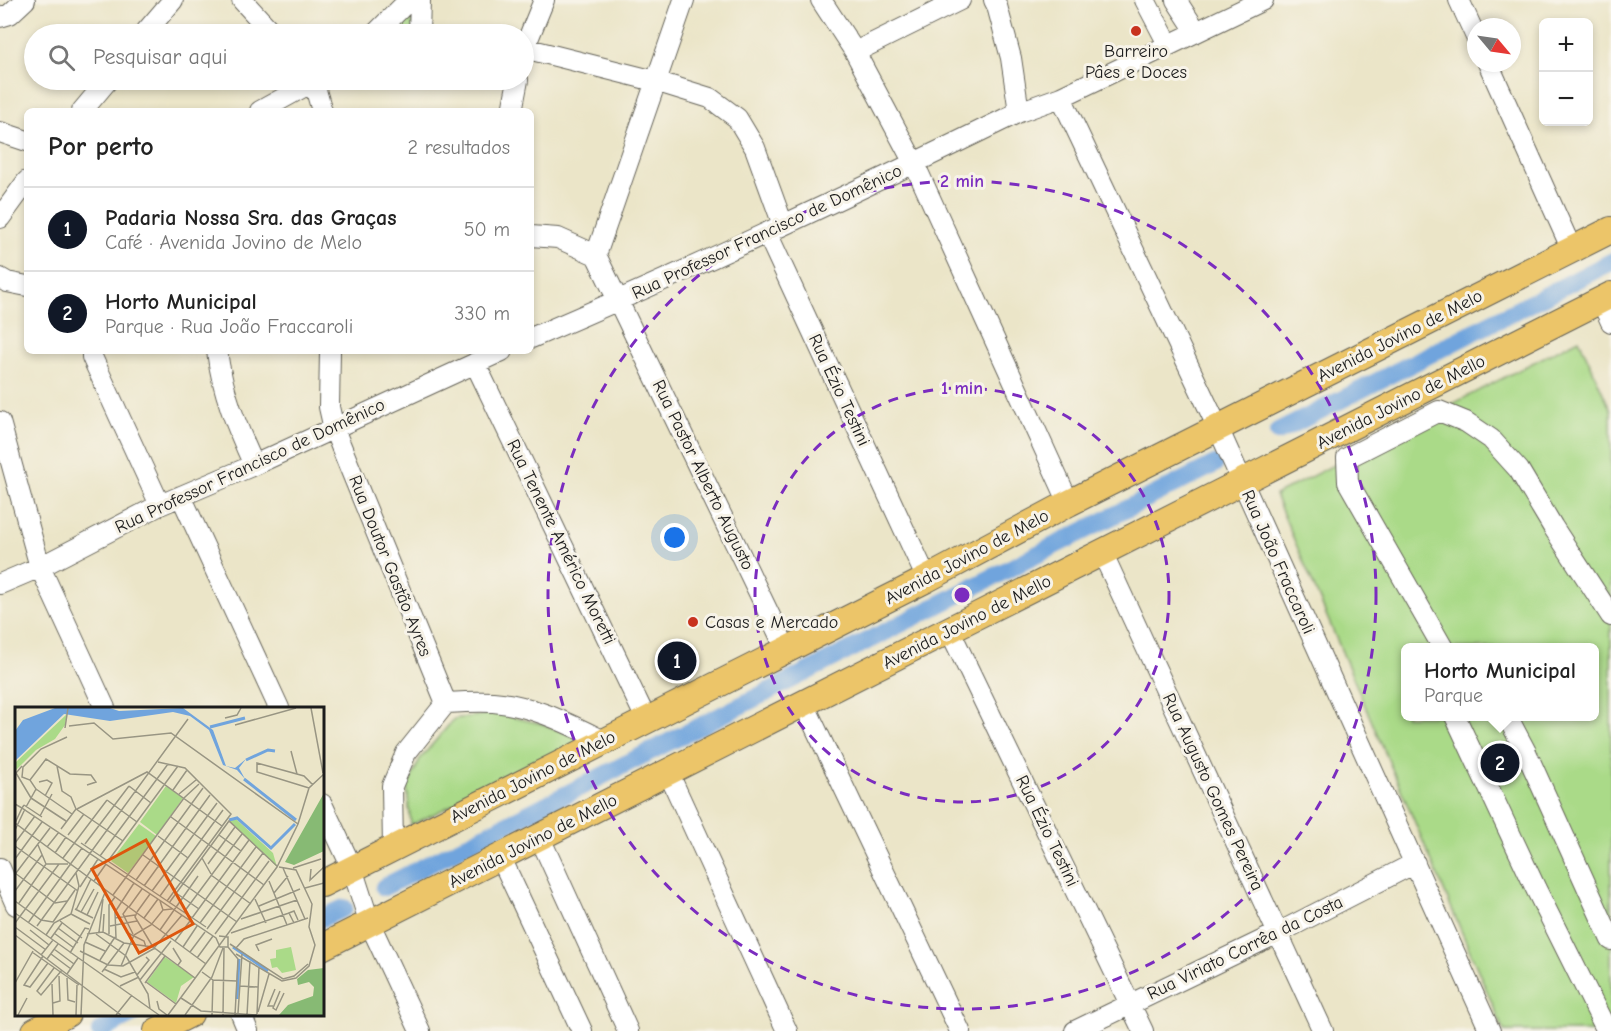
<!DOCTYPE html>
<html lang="pt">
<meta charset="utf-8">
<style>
:root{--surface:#fff;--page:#f6f6f6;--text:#222;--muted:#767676;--line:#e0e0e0;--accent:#111827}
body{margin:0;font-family:"Comic Neue",sans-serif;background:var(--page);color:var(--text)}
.controls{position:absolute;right:18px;top:18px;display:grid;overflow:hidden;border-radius:9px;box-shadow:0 3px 9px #0003}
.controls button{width:54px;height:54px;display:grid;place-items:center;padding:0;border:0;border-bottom:2px solid var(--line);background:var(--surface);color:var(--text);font:30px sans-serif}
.compass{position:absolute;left:1467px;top:18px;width:54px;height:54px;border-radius:50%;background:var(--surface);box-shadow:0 3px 9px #0003;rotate:119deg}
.you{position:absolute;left:675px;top:538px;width:21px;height:21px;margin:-15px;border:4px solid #fff;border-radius:50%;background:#1a73e8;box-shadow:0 0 0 9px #1a73e833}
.badge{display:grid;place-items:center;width:39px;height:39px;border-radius:50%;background:var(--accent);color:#fff;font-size:20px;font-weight:700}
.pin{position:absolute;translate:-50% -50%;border:3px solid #fff;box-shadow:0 2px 6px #0006}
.popup{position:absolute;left:1401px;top:643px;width:198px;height:78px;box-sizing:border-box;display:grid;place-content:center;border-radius:9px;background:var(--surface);filter:drop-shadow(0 2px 4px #0005);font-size:20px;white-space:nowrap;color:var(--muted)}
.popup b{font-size:22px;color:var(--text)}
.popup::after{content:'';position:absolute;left:50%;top:100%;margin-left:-12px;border:12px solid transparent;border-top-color:var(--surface)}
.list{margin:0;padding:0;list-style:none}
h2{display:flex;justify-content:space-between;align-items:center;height:78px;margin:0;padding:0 24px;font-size:26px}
h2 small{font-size:20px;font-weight:400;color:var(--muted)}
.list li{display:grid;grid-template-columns:39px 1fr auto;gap:18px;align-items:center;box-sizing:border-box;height:84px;padding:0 24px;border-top:2px solid var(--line)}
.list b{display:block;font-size:22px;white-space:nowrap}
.list p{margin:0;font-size:20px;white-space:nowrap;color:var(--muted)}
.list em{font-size:20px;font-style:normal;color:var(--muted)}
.icon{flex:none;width:33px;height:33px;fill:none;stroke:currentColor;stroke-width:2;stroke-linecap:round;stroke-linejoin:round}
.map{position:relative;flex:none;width:1611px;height:1031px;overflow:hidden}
.search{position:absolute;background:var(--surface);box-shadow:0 3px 9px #0003;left:24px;top:24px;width:510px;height:66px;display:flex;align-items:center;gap:15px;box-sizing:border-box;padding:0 21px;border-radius:33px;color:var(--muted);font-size:22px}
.panel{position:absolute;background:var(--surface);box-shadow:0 3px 9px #0003;left:24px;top:108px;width:510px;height:246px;border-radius:9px}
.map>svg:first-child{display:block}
.green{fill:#aada88;stroke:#637b52;stroke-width:1.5;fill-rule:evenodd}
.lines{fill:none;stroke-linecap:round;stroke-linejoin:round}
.canal{stroke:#70a4dd;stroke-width:18}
.minor-casing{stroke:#646258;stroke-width:22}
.major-casing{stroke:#646258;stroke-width:28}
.minor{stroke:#fff;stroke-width:20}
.major{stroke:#ecc569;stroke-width:26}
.ring{fill:none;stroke:#7b2cbf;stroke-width:3;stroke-dasharray:10 8}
.poi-dot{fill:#c8321e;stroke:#f7f3e8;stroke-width:2}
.labels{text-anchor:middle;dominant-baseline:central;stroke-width:6;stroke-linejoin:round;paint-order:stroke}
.poi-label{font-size:18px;fill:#1c1c1c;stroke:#f7f3e8}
.street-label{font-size:18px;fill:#1c1c1c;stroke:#f7f3e8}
.inset-river{fill:none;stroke:#70a4dd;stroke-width:3}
.inset-road{fill:none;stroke:#989583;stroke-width:1.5}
.view{fill:#de560d;fill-opacity:0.15;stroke:#de560d;stroke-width:3}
.inset-edge{fill:none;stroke:#1c1c1c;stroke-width:3}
.centre{fill:#7b2cbf;stroke:#f7f3e8;stroke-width:3}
.ring-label{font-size:18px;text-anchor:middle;font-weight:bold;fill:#7b2cbf;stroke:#f7f3e8;stroke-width:6;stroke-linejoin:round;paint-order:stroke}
</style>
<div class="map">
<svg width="1611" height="1031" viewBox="0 0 1611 1031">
<rect width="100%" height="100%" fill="#f7f3e8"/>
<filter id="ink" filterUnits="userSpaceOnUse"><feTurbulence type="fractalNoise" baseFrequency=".0167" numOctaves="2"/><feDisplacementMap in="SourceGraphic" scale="12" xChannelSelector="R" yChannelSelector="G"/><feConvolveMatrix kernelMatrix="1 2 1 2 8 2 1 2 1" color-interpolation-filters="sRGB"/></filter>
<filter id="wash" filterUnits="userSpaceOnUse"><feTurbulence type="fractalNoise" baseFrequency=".008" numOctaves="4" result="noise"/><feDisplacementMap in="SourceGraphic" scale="24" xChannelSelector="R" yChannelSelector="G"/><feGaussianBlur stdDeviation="1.35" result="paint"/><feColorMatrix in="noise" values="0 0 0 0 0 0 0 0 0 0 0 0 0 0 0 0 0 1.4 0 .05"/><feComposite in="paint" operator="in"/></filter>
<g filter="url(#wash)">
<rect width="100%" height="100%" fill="#ebe5c8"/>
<!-- green -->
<path class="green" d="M410,7L414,34H380Z
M1579,339L1611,411V1031H1504L1275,495ZM1406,648H1594V716H1406Z
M495,713L542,724L586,740L411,825L407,788L420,759L454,719Z"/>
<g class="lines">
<!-- canal -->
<path class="canal" d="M1278,432L1611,262
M384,887L1215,464
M322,918L344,908
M100,1031L133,1014"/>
</g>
</g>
<g filter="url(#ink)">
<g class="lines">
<!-- minor casing -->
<g class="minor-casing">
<path id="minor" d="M242,0L273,34
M821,0L855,52L914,163L1069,503
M994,0L997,6L1011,58L1019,112
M1145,0L1168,44
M1176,0L1196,31
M1459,0L1476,37
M0,17L10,14L25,0
M144,34L173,0
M375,34L409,0
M419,34L420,0
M524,48L655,81L710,98L737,118L755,148L783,225
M524,49L544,0
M855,52L960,0
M1488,63L1572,250
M313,80L322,111
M1061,97L1218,428L1490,1031
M82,111L108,80
M260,111L316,80
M512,111L518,80
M0,132L27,141
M0,218L27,181
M767,233L927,579
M531,236L558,238L596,255L786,649
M596,255L684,0
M0,278L7,282L27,286
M1601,300L1611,322
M531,338C696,268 858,191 1019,112L1061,97L1263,0
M92,351V357L160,505
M217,351C222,391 237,428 254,465
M330,351L329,407L334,429L446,703
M475,363L647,721
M0,422L40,567L105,708
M181,496L279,708
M1103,554L1323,1031
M0,584L40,567L160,505L254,465L502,351
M950,631L1143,1031
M1443,648L1348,482L1347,458L1439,411L1466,422L1491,439L1519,470L1553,527L1611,616
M804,704L960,1031
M1455,716L1536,889L1607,1031
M1507,716L1526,752L1611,940
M668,772L787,1031
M322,804L352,868L370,924L420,1031
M540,838L628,1031
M393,848L392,786L406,753L446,703C462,702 478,701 493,702C533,705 569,724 604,741
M501,858L582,1031
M0,868L16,905
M241,1014L248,1031
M1075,1031L1278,933L1415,863"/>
</g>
<!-- major casing -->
<g class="major-casing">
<path id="major" d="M322,884L927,579L1069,503L1611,230
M322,947L1611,295
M35,1031L67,1014
M157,1031L190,1014"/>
</g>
<!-- minor -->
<use href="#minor" class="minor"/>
<!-- major -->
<use href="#major" class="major"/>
</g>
</g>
<!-- distance rings -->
<g class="ring">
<circle cx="962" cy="595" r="207"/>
<circle cx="962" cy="595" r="414"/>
</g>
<!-- markers -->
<g class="poi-dot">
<circle cx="1136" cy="31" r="6"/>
<circle cx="693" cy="622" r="6"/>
</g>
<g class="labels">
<!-- poi labels -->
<g class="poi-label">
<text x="1136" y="51">Barreiro<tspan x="1136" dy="21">Pâes e Doces</tspan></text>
<text x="705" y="622" text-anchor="start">Casas e Mercado</text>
</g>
<!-- street labels -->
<g class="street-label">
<text transform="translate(767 232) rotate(-25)">Rua Professor Francisco de Domênico</text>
<text transform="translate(1400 336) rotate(-27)">Avenida Jovino de Melo</text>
<text transform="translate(839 390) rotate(65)">Rua Ézio Testini</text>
<text transform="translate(1401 402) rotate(-27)">Avenida Jovino de Mello</text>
<text transform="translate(250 466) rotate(-25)">Rua Professor Francisco de Domênico</text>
<text transform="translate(703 475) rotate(64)">Rua Pastor Alberto Augusto</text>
<text transform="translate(561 542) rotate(64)">Rua Tenente Américo Moretti</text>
<text transform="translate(967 557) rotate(-28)">Avenida Jovino de Melo</text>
<text transform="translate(1278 562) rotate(66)">Rua João Fraccaroli</text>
<text transform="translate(390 566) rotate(68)">Rua Doutor Gastão Ayres</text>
<text transform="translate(967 622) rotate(-27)">Avenida Jovino de Mello</text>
<text transform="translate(533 777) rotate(-27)">Avenida Jovino de Melo</text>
<text transform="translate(1213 792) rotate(65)">Rua Augusto Gomes Pereira</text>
<text transform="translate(1047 831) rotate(64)">Rua Ézio Testini</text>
<text transform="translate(533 841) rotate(-27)">Avenida Jovino de Mello</text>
<text transform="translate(1245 948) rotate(-26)">Rua Viriato Corrêa da Costa</text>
</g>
</g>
<!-- overview -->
<g transform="translate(15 707)">
<rect width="309" height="309" fill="#ebe5c8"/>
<path d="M52,7L50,18L40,32L21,43L1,63L0,56ZM151,79L168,91L142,128L125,115ZM221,112L258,146L262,160L214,114ZM124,117L141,129L113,166L96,154ZM276,240L281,263L267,266L262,260L257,261L255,252L261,251V243ZM150,250L179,270L166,279L161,296L132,275Z" fill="#aada88"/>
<path d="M309,86V144L279,158L270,155ZM309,261V308H264L273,298L298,289L299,280L294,275L283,278L282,272L293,263Z" fill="#87ba74"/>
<path d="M40,1H95L104,4L168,1L198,23L211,59L220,61L231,52L224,61L230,72L222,63L208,58L194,23L175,9L158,5L95,14L49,7L0,54V24L8,13Z" fill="#70a4dd"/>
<path class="inset-river" d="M195,20L230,11M231,53L253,43L260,44M229,72L281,113M214,113L222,111L256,141L280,117M218,240L253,264M222,292L224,252"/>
<path class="inset-road" d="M296,1L308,66M210,11L222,8L226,1M220,18L281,1M54,19L79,16L98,32L156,26L283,117M50,21L53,1M276,44L282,67M143,55L170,61L216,107L152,194M7,59L1,66L16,91M42,59L47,84L56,90L61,102M15,73L31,52L55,67L76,68L81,75L72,78M24,75L32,73L37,76L30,89M114,79L136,96M294,81L242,65V56L289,69L298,78M21,82L57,107M158,83L172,63M164,87L181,73M16,91L51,114M92,93L122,115M0,97L7,101L0,116L191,257M9,98L7,101L201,231L205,240H213V230L204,229M9,98L27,110M11,100L21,82L15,73L7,70L8,60L26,42L52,30M61,102L108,134M62,102L132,65L207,119M25,109L37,87M156,110L249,178M46,122L61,102M0,123L10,102M53,128L69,107M204,128L226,144M143,129L173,151M0,136L20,109M66,136L191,220M70,137L114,79M23,138L31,157M0,139L63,184M32,140L44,125M40,146L51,130M128,148L222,215M85,149L153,57M48,151L92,93M187,151L196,167M0,152L27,115M93,154L163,59M31,157H53M193,157L220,120M268,161L290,212M278,161L306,152M296,162L295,173L309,160M0,166L40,196L52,194M1,166L35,121M196,168L236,197M121,173L188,81M79,174L91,157M254,174L272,218M129,179L195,88M65,180L83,152M290,181L309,176M0,184L27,148M137,184L202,96M161,186L184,202M259,186L273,169M98,188L169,91L184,77M145,189L208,103M240,192L251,216M0,194L26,213L38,215M145,194L148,203L157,202M4,196L31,157M154,196L214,114L262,159M244,199L285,182M113,200L108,207L118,227M114,200L127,182M60,202L78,211M61,203L76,172M66,205L79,182M122,205L120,210L138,240M122,205L135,187M169,205L227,127M0,206L144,308M56,207L64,179L61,166M56,207L75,217M72,208L83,185M100,211L120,208M129,211L143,192M177,211L234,133M226,212L282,193M45,214L67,231M38,215L60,183M0,216L44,157M13,216L67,141M185,216L241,140M279,216L274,206L279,204L283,213M22,219L173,12M95,219L122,214M0,220L31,243M43,221L63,236M192,222L248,146M15,223L34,238M145,223L183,169M84,225L88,192M88,225L89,207M111,225L129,234L131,240M39,226L59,241M216,226L274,206M72,227L88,225L109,236L138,240L180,271M81,227L111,249L133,287L135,302M94,227V198L100,190M200,227L254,154M0,228L106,308M31,228L39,216L56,207M36,231L47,216M101,231L100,205L119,176M160,234L175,214M70,235L90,244M215,237L268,272L279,269L293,257M168,240L182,219M213,240L223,252L220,308M139,241L167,208M158,241L166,254L163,258M221,241L229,232L293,211M39,242L59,257M65,244L93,258L108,259L140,241M244,244L241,238L257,232M17,245L64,278M175,245L190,225M55,246L70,221L74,222M36,247L56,262M221,247L267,274L281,271L294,259L300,238L294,220L297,197L281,163L264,160M26,248L38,233M28,249L9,278L15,280L33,256M182,251L198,229M32,252L43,237M85,253L100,230M106,259L119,228L136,218L148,203M39,261L22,284L26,288L47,263M89,262L106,270L120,265M87,265L109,236M187,265L198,273L222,274M52,267L63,251M122,268L134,253L131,250M52,271L53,293L60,295M125,273L156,234M131,275L161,297M0,276L18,244M130,276L150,249M37,277L38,308M105,279L124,270M225,279L243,280M265,284L258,301L261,303L269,286M166,291L186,304L242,308M142,294L144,302L152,308M38,296L45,294L44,269M258,299H253L260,282M243,305L254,267M223,306L227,247M242,307L244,260M3,308L12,291M61,308L62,278M66,308L69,238L91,183M101,308L117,288M153,308L262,160L283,117L294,81L309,67M170,308L197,270L208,241M197,308L198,273M208,308L209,241M232,308L235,254"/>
<path class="view" d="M131,133L178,217L124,246L77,162Z"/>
<rect width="309" height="309" class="inset-edge"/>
</g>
<circle cx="962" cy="595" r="9" class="centre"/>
<g class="ring-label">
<text x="962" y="187">2 min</text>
<text x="962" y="394">1 min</text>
</g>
</svg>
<div class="controls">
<button>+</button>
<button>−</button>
</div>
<svg class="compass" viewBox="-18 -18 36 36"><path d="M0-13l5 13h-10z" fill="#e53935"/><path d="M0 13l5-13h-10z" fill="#767676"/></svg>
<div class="you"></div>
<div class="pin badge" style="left:677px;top:661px">1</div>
<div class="pin badge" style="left:1500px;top:763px">2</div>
<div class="popup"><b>Horto Municipal</b>Parque</div>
<div class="search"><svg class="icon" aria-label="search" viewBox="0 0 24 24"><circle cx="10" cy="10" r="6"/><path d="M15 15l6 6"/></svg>Pesquisar aqui</div>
<section class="panel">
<h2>Por perto<small>2 resultados</small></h2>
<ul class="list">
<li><span class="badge">1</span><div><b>Padaria Nossa Sra. das Graças</b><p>Café · Avenida Jovino de Melo</p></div><em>50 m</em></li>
<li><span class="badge">2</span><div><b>Horto Municipal</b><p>Parque · Rua João Fraccaroli</p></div><em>330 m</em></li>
</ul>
</section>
</div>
